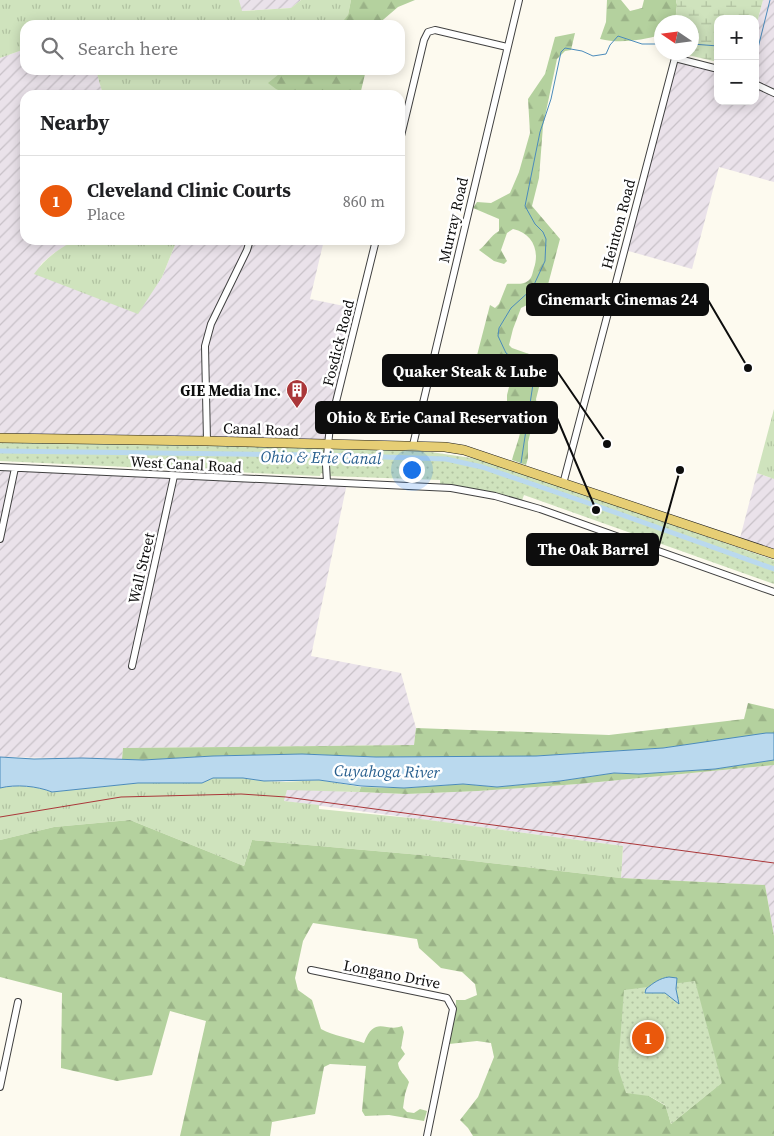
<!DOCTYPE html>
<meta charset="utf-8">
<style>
:root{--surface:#fff;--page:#f6f6f6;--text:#202124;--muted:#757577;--line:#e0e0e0;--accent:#ea580c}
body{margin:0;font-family:"Source Serif 4",serif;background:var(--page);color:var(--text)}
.controls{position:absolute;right:15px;top:15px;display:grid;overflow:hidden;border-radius:10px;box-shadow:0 2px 12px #0003}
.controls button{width:45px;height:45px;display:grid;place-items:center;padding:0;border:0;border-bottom:1px solid var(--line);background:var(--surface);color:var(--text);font:25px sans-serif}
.compass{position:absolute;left:654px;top:15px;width:45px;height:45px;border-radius:50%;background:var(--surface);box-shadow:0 2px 12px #0003;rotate:283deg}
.you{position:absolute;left:411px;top:469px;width:18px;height:18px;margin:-12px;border:4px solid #fff;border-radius:50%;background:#1a73e8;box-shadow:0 0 0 8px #1a73e833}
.badge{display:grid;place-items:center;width:32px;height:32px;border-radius:50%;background:var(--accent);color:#fff;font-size:16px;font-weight:700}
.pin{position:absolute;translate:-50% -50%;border:2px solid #fff;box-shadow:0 1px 5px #0006}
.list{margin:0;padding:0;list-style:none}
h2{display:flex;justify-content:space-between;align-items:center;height:65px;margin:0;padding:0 20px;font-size:21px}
h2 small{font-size:16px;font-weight:400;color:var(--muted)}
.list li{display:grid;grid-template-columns:32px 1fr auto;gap:15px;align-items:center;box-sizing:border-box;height:90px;padding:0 20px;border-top:1px solid var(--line)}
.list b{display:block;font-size:19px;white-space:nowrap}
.list p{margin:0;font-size:16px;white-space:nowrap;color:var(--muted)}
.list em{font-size:16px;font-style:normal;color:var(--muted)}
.icon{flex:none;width:28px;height:28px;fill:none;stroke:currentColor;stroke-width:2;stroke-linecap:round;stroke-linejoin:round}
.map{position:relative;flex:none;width:774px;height:1136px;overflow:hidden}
.search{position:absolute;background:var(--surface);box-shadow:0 2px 12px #0003;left:20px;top:20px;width:385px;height:55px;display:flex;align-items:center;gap:12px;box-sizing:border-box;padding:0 18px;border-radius:15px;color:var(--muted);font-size:19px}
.panel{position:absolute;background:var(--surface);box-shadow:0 2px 12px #0003;left:20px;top:90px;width:385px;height:155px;border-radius:15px}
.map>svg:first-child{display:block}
.industrial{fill:url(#industrial-furrows)}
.grass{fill:url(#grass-tufts)}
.forest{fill:url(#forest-firs);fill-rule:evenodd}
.wetland{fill:url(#wetland-marsh)}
.park{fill:url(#park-dots)}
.water{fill:#bad9ee;stroke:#4b8bbb}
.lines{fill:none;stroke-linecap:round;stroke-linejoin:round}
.stream{stroke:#4b8bbb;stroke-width:1}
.canal{stroke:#bad9ee;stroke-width:5}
.minor-casing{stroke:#404040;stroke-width:8}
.major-casing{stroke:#1e1e1e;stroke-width:10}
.minor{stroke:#fff;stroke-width:6}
.major{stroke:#e6ce75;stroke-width:9}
.rail{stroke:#aa3739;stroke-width:1}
.labels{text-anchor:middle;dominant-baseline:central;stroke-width:5;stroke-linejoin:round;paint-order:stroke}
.street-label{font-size:15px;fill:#0d0d0d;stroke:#fff}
.poi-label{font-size:15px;font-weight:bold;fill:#0d0d0d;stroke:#fff;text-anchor:end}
.water-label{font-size:16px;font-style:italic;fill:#275e8e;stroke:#fff}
.leader{fill:none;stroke:#0d0d0d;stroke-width:2}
.callout-dot{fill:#0d0d0d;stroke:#fff;stroke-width:2}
.callout{fill:#0d0d0d;stroke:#0d0d0d;stroke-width:2}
.callout-label{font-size:16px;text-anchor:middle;font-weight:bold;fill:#fff}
</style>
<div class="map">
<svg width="774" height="1136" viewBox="0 0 774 1136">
<defs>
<pattern id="industrial-furrows" width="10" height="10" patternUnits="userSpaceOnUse" patternTransform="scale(1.25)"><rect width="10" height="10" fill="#eae2ea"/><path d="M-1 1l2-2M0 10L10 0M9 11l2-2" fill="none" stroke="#c8c1c8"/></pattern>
<pattern id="grass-tufts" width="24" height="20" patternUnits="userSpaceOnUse" patternTransform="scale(1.25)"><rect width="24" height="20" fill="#cfe3bd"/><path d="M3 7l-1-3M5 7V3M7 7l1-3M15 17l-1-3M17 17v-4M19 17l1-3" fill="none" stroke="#b1c2a1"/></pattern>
<pattern id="forest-firs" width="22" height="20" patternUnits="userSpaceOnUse" patternTransform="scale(1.25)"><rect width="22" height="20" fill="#b4d19e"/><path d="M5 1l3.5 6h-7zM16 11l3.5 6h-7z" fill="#9ab287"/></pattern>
<pattern id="wetland-marsh" width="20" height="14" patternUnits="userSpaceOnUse" patternTransform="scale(1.25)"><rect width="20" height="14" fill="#cfe3bd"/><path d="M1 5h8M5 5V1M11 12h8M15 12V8" fill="none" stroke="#b1c2a1"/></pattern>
<pattern id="park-dots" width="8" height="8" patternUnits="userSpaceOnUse" patternTransform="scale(1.25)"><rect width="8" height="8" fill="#cfe3bd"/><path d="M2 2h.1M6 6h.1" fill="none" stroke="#b1c2a1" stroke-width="1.8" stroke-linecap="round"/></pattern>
</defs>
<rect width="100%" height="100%" fill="#fdfaef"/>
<!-- industrial -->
<path class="industrial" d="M239,0H301L291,8L241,11Z
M763,0H774V182L719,167L692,269L625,250L675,58L718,69V101H755V30Z
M25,49V70H96L103,95H25V240H75L54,253L42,263L35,274L162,277L177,240H324L310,299L359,309L328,444L0,438V58Z
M0,467L347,483L311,656L401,673L416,728L414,745L123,748L122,759L0,757Z
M757,473L774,479V554L739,542Z
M774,765V936L765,885L621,878L623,846L284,801L287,789L406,794L478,791L578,784Z"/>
<!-- grass -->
<path class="grass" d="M0,0H239L242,11L291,8L301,0H351L346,25H25V49L0,58Z
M96,70H335L329,95H103Z
M75,240H177L162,277L138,314L34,274C45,258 59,249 75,240Z
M774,409V479L757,473Z
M213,778H243L264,781L286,782L319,780L361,787L359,792L287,790L284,801L319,805V809L421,819L623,846L621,878L421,855L252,840L244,866L130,820L54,827L0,840V788C16,784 37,786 52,792L138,783H202Z"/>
<!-- forest -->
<path class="forest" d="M351,0H415L398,7L377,25H340L348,15Z
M607,0H621L630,11L642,8L644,0H676L677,5L675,22H662L661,35C641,40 621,44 600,39L606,22Z
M575,33L571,50L565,51L557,59L543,126L539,178L532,206L560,239L545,296L521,308L513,329L509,345L512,348L546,360L536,399L537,407L528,442V458L526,465L512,460C515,448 526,424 520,412C518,407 511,405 507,402V395L511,379L489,365L475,363L490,305L495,308L499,304L507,284C515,283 524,286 530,279C532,277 533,271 534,268C540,250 532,233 513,229L507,233L501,250L507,261L504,264L494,261L479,250C487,244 490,236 499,231V219L473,208L477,202L491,203L510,193L519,172L530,133L528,99L545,74L555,37Z
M284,70H366L360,95H289L276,89L268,83Z
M748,703L774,709V733L663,748L536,756L376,757L302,754L213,756L143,760L122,759L123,748L414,745L416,728L609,735L744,719Z
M774,760V765L578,784L478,791L406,794L359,792L361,787L404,788L463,784L497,787L560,781L614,773L639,774L715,769Z
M130,820L244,866L252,840L421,855L621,878L765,885L774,936V1136H473L468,1128L460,1120L478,1097L494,1057L491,1043L477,1041L449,1044C450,1028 456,1018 456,1000H465L477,995L475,984L462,972L441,968L419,948L417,939L313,923L303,941L295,978L298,990L312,1000L321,1029C334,1036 350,1038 364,1043C375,1014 386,1033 402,1026L404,1032L401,1048L405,1054L398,1063C399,1072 405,1074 409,1082L405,1094L403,1108L407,1112L414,1113L420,1109L427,1111L424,1121L389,1115L365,1116L362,1111L366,1066L330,1064L324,1067L315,1114L272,1122L270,1136H180L206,1021L170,1011L152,1075L117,1081L61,1068L62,993L0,977V840L54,827ZM721,1083L671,1124L666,1106L649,1096Z"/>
<!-- wetland -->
<path class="wetland" d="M676,0H763L755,30V19H718V62L679,53L692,52V22H675L677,5Z"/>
<!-- park -->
<path class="park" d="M0,441L417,450L485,460L774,560V584L524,495L521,503L498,496V493L440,484V480L329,476L321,473L320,476L0,461Z
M695,981L722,1083L671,1124L665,1105L649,1096L626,1093L618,1068L624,990Z"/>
<!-- water -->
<path class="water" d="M766,733H774V760L715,769L639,774L614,773L560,781L497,787L463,784L404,788L361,786L319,780L264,781L243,778H213L202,783H138L52,792C37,786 16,784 0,788V757L34,759L82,758L143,760L213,756L302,754L376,757L536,756L663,748Z
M669,977L677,978L676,989L679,1004L665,993H645L646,989C653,983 660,978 669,977Z"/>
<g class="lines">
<!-- stream -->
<path class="stream" d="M692,44L718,46
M755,52H757L770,0
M521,463L533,384L538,366L530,363L515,360L506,353L498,336L499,328L511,308L532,289L545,261L546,239L543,232L535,224L525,206L540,132L551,99L561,52L565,48L582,51L593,56L606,54L610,45L618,36L642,44H662"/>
<!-- canal -->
<path class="canal" d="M0,451L321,455L446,459L482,467L597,506L774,569"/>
<!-- minor casing -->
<g class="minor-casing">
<path id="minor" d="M755,84L774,93
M400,140L424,40L428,32L435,30L507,47
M207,441L205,346L211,324L247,250L250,240
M413,445L519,0
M0,467L451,488L495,496L540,509L774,592
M327,482L326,465L330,426L376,240
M563,484L675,58L718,69
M0,539L15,468
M132,666L174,476
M311,970L447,998L453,1009L427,1136
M0,1087L18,1002"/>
</g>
<!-- major casing -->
<g class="major-casing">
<path id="major" d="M0,438L207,441L445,447L464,450L774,554"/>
</g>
<!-- minor -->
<use href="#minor" class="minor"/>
<!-- major -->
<use href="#major" class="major"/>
<!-- rail -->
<path class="rail" d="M0,817L121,797L241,794L286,797L774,863"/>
</g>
<!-- icons -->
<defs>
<g id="building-pin" transform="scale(1.125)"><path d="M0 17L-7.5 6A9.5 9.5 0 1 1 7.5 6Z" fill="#aa3739" stroke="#fff"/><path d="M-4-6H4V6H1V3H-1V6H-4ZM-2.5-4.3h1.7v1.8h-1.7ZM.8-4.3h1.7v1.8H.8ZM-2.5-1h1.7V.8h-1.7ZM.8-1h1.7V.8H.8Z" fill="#fff"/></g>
</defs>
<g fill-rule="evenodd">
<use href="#building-pin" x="297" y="390"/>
</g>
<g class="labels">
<!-- street labels -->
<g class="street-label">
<text transform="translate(453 220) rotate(-77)">Murray Road</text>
<text transform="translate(618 224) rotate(-75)">Heinton Road</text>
<text transform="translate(338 343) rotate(-76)">Fosdick Road</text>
<text transform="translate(261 429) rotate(2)">Canal Road</text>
<text transform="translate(186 464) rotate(3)">West Canal Road</text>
<text transform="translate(141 568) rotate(-77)">Wall Street</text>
<text transform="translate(392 974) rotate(11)">Longano Drive</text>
</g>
<!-- poi labels -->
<g class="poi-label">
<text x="281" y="390">GIE Media Inc.</text>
</g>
<!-- water labels -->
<g class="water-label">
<text transform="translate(321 457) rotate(1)">Ohio &amp; Erie Canal</text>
<text transform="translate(387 771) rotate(1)">Cuyahoga River</text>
</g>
</g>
<!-- callouts -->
<path class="leader" d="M748 368L708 300M607 444L557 371M596 510L557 418M680 470L658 549"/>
<g class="callout-dot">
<circle cx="748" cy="368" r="5"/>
<circle cx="607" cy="444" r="5"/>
<circle cx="596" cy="510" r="5"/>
<circle cx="680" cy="470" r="5"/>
</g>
<g class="callout">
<rect x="527" y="284" width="181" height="31" rx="5"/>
<rect x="383" y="355" width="174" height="31" rx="5"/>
<rect x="316" y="402" width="241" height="31" rx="5"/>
<rect x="527" y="534" width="131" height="31" rx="5"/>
</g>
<g class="callout-label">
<text x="618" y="305">Cinemark Cinemas 24</text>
<text x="470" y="377">Quaker Steak &amp; Lube</text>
<text x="437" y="423">Ohio &amp; Erie Canal Reservation</text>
<text x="593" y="555">The Oak Barrel</text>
</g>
</svg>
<div class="controls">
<button>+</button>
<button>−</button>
</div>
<svg class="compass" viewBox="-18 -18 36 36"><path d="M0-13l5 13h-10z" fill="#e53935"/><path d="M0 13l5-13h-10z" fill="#757577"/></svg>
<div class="you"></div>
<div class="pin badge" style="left:648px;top:1038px">1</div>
<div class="search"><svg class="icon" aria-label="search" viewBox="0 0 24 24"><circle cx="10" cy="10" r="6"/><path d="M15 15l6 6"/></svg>Search here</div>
<section class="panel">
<h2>Nearby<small></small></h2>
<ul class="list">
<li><span class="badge">1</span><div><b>Cleveland Clinic Courts</b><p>Place</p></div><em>860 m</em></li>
</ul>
</section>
</div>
